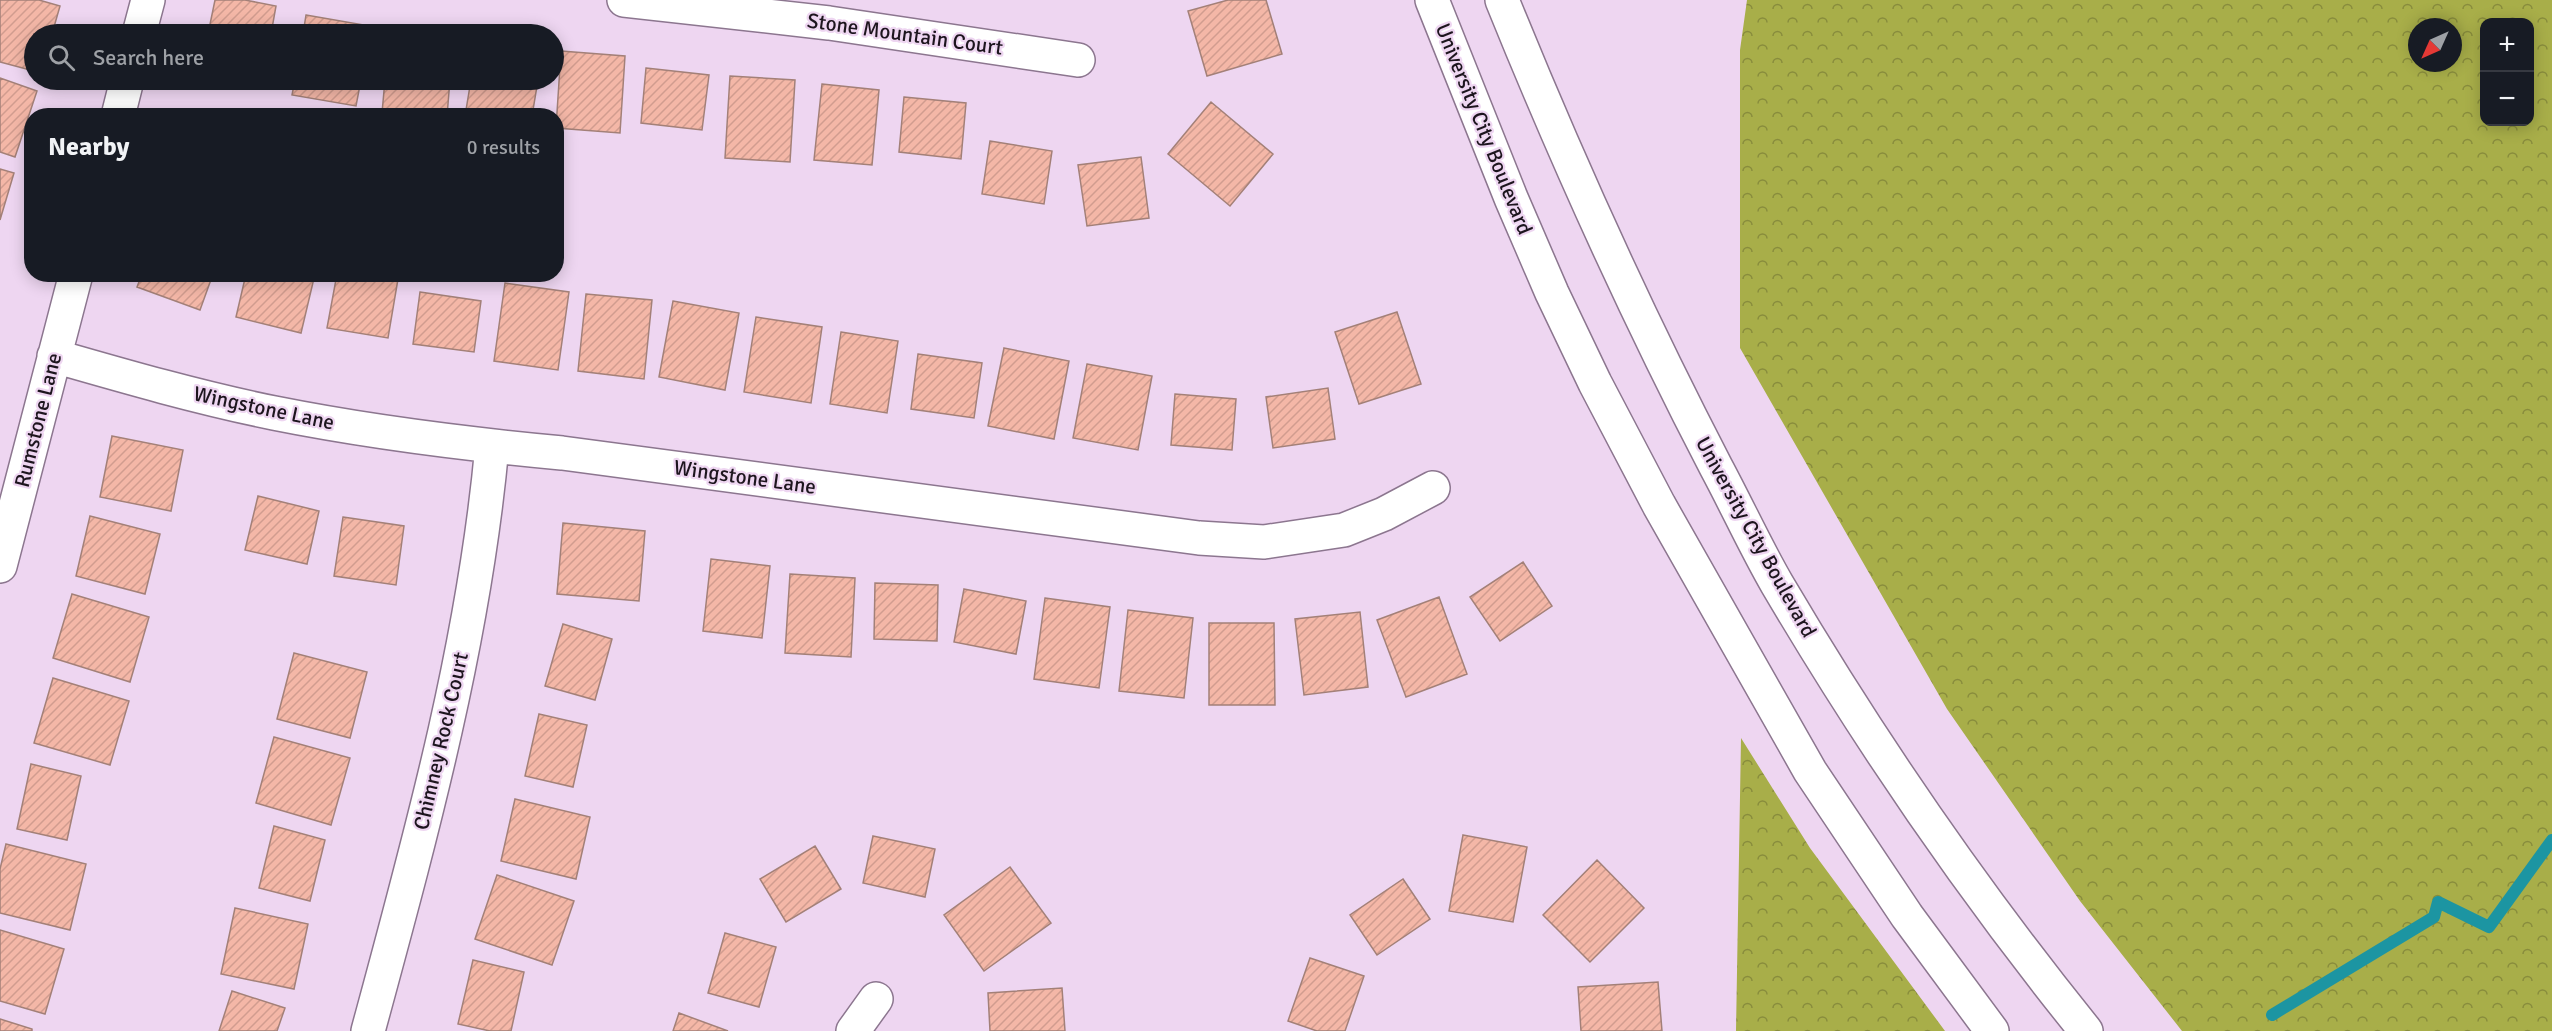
<!DOCTYPE html>
<meta charset="utf-8">
<style>
:root{--surface:#171b24;--page:#242831;--text:#f1f3f6;--muted:#9ea1a6;--line:#363941}
body{margin:0;font-family:Signika,sans-serif;background:var(--page);color:var(--text)}
.controls{position:absolute;right:18px;top:18px;display:grid;overflow:hidden;border-radius:12px;box-shadow:0 3px 15px #0003}
.controls button{width:54px;height:54px;display:grid;place-items:center;padding:0;border:0;border-bottom:2px solid var(--line);background:var(--surface);color:var(--text);font:30px sans-serif}
.compass{position:absolute;left:2408px;top:18px;width:54px;height:54px;border-radius:50%;background:var(--surface);box-shadow:0 3px 15px #0003;rotate:225deg}
.list{margin:0;padding:0;list-style:none}
h2{display:flex;justify-content:space-between;align-items:center;height:78px;margin:0;padding:0 24px;font-size:26px}
h2 small{font-size:20px;font-weight:400;color:var(--muted)}
.icon{flex:none;width:33px;height:33px;fill:none;stroke:currentColor;stroke-width:2;stroke-linecap:round;stroke-linejoin:round}
.map{position:relative;flex:none;width:2552px;height:1031px;overflow:hidden}
.search{position:absolute;background:var(--surface);box-shadow:0 3px 15px #0003;left:24px;top:24px;width:540px;height:66px;display:flex;align-items:center;gap:15px;box-sizing:border-box;padding:0 21px;border-radius:33px;color:var(--muted);font-size:22px}
.panel{position:absolute;background:var(--surface);box-shadow:0 3px 15px #0003;left:24px;top:108px;width:540px;height:174px;border-radius:24px}
.map>svg:first-child{display:block}
.forest{fill:url(#forest-crowns);fill-rule:evenodd}
.lines{fill:none;stroke-linecap:round;stroke-linejoin:round}
.stream{stroke:#1c95a2;stroke-width:12}
.building{fill:url(#building-hatch);stroke:#a38078;stroke-width:1.5}
.minor-casing{stroke:#8c768f;stroke-width:36}
.major-casing{stroke:#8c768f;stroke-width:36}
.minor{stroke:#fff;stroke-width:33}
.major{stroke:#fff;stroke-width:33}
.labels{text-anchor:middle;dominant-baseline:central;stroke-width:4.5;stroke-linejoin:round;paint-order:stroke}
.street-label{font-size:21px;fill:#1d151e;stroke:#eed6f1}
</style>
<div class="map">
<svg width="2552" height="1031" viewBox="0 0 2552 1031">
<defs>
<pattern id="forest-crowns" width="20" height="18" patternUnits="userSpaceOnUse" patternTransform="scale(1.5)"><rect width="20" height="18" fill="#a8ae49"/><path d="M2 6a3 3 0 1 1 6 0M12 15a3 3 0 1 1 6 0" fill="none" stroke="#888c3c"/></pattern>
<pattern id="building-hatch" width="6" height="6" patternUnits="userSpaceOnUse" patternTransform="scale(1.5)"><rect width="6" height="6" fill="#f4b7a7"/><path d="M-1 1l2-2M0 6l6-6M5 7l2-2" fill="none" stroke="#d19c8f"/></pattern>
</defs>
<rect width="100%" height="100%" fill="#eed6f1"/>
<!-- forest -->
<path class="forest" d="M1747,0H2552V1031H2182L2080,901L1947,709L1740,348V50ZM2484,22H2530V122H2484ZM2417,27H2453V63H2417Z
M1741,738L1810,848L1945,1031H1736Z"/>
<g class="lines">
<!-- stream -->
<path class="stream" d="M2272,1015L2434,917L2438,902L2489,927L2552,840"/>
</g>
<!-- building -->
<path class="building" d="M0,0H39L60,6L52,34H34V71L0,62Z
M215,0H245L276,6L271,34H208Z
M1228,0H1266L1282,54L1207,76L1188,11Z
M306,15L370,26L369,34H303Z
M561,51L625,56L620,133L556,128Z
M646,68L709,75L702,130L641,123Z
M730,76L795,80L790,162L725,158Z
M0,78L37,91L15,157L0,152Z
M295,80H361L356,106L292,95Z
M385,80H450L447,116L382,113Z
M471,80H538L532,116H465Z
M822,84L879,90L872,165L814,160Z
M904,97L966,103L961,159L899,152Z
M1211,102L1273,154L1230,206L1168,154Z
M990,141L1052,151L1044,204L982,194Z
M1141,157L1149,218L1087,226L1078,165Z
M0,169L14,173L0,220Z
M142,274H213L200,310L137,287Z
M246,274H315L301,333L236,317Z
M337,274H369L398,279L388,338L327,328Z
M505,283L569,292L558,370L494,361Z
M420,292L481,301L474,352L413,344Z
M586,294L652,300L644,379L578,371Z
M673,301L739,313L725,390L659,377Z
M1397,312L1421,384L1359,404L1335,332Z
M756,317L822,327L811,403L744,392Z
M841,332L898,341L887,413L830,404Z
M1004,348L1069,361L1054,439L988,426Z
M918,354L982,363L974,418L911,409Z
M1087,364L1152,376L1138,450L1073,438Z
M1328,388L1335,439L1273,448L1266,397Z
M1175,394L1236,399L1232,450L1171,445Z
M112,436L183,450L171,511L100,497Z
M258,496L319,511L307,564L245,550Z
M90,516L160,534L145,594L76,576Z
M343,517L404,526L396,585L334,576Z
M563,523L645,531L639,601L557,594Z
M711,559L770,566L762,638L703,631Z
M1523,562L1552,606L1500,641L1470,597Z
M790,574L855,578L851,657L785,653Z
M875,583L938,585L937,641L874,639Z
M964,589L1026,601L1016,654L954,642Z
M72,594L149,617L130,682L53,658Z
M1439,597L1467,674L1406,697L1377,620Z
M1045,598L1110,607L1099,688L1034,679Z
M1128,610L1193,618L1184,698L1119,691Z
M1360,612L1368,687L1304,695L1295,619Z
M1209,623H1274L1275,705H1209Z
M563,624L612,639L595,700L545,686Z
M294,653L367,672L350,738L277,719Z
M53,678L129,701L110,765L34,743Z
M539,714L587,725L573,787L525,776Z
M274,737L350,758L331,825L256,803Z
M31,764L81,776L67,840L17,829Z
M515,799L590,817L576,879L501,861Z
M274,826L325,840L310,901L259,888Z
M1463,835L1527,847L1513,922L1449,911Z
M873,836L935,849L925,897L863,883Z
M6,844L86,864L70,930L0,913V869Z
M815,846L841,889L786,922L760,879Z
M1597,860L1644,908L1590,962L1543,915Z
M1010,867L1051,923L984,971L944,915Z
M497,875L574,901L552,965L475,939Z
M1403,879L1430,919L1377,955L1350,915Z
M235,908L308,924L294,989L221,974Z
M0,930L64,949L45,1014L0,1001Z
M725,933L776,947L759,1007L708,993Z
M1310,958L1364,976L1345,1031H1317L1288,1021Z
M473,960L524,972L511,1031H490L458,1024Z
M1658,982L1662,1031H1581L1578,987Z
M1062,988L1065,1031H990L988,993Z
M232,991L285,1008L277,1031H219Z
M679,1013L728,1031H673Z
M0,1019L32,1029V1031H0Z"/>
<g class="lines">
<!-- minor casing -->
<g class="minor-casing">
<path id="minor" d="M624,0L829,23L1078,60
M139,34L148,0
M118,116L127,80
M54,356C127,377 200,398 274,413C369,432 466,444 562,453L1199,538L1264,542L1344,530L1384,514L1433,488
M0,566L76,274
M368,1031C420,839 474,645 492,446
M853,1031L876,999"/>
</g>
<!-- major casing -->
<g class="major-casing">
<path id="major" d="M1432,0L1511,198L1552,293L1595,383L1659,505L1810,771L1907,916L1992,1031
M1502,0C1566,158 1637,315 1716,467C1737,506 1755,546 1777,584C1869,740 1972,890 2086,1031"/>
</g>
<!-- minor -->
<use href="#minor" class="minor"/>
<!-- major -->
<use href="#major" class="major"/>
</g>
<g class="labels">
<!-- street labels -->
<g class="street-label">
<text transform="translate(905 34) rotate(8)">Stone Mountain Court</text>
<text transform="translate(1484 129) rotate(68)">University City Boulevard</text>
<text transform="translate(264 408) rotate(12)">Wingstone Lane</text>
<text transform="translate(38 420) rotate(-76)">Rumstone Lane</text>
<text transform="translate(745 477) rotate(8)">Wingstone Lane</text>
<text transform="translate(1756 537) rotate(61)">University City Boulevard</text>
<text transform="translate(441 741) rotate(-77)">Chimney Rock Court</text>
</g>
</g>
</svg>
<div class="controls">
<button>+</button>
<button>−</button>
</div>
<svg class="compass" viewBox="-18 -18 36 36"><path d="M0-13l5 13h-10z" fill="#e53935"/><path d="M0 13l5-13h-10z" fill="#9ea1a6"/></svg>
<div class="search"><svg class="icon" aria-label="search" viewBox="0 0 24 24"><circle cx="10" cy="10" r="6"/><path d="M15 15l6 6"/></svg>Search here</div>
<section class="panel">
<h2>Nearby<small>0 results</small></h2>
<ul class="list">
</ul>
</section>
</div>
